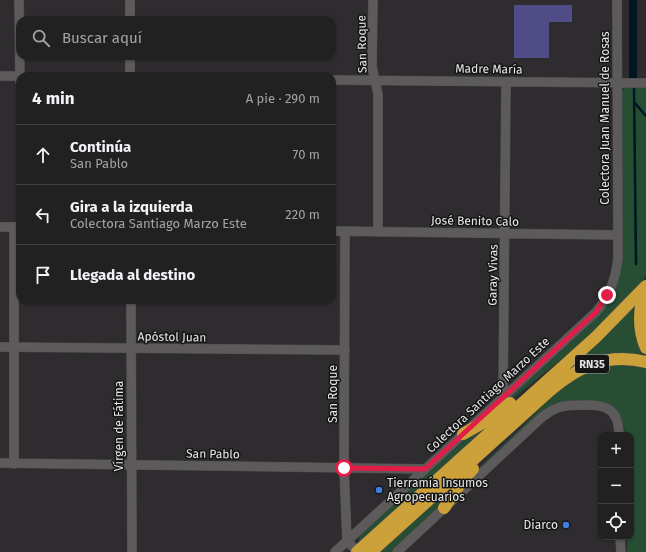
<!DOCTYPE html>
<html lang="es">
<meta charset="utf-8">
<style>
:root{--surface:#222122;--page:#2e2e2f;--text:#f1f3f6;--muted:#a2a3a5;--line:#3f3e40}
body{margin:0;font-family:"Fira Sans",sans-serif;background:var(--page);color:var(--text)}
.controls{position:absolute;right:12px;bottom:12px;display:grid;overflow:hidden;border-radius:8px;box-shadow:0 1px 3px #0004}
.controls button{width:36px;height:36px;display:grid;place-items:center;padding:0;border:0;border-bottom:1px solid var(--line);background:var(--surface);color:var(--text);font:20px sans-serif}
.stop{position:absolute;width:12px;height:12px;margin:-9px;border:3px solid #e11d48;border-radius:50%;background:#fff}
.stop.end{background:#e11d48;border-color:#fff;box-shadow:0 1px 4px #0008}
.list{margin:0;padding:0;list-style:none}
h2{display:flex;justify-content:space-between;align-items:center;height:52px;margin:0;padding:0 16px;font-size:17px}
h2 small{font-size:13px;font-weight:400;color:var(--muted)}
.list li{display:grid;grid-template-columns:26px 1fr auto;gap:12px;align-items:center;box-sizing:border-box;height:60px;padding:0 16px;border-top:1px solid var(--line)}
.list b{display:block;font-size:15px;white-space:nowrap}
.list p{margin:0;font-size:13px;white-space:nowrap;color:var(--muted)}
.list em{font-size:13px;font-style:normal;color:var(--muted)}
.icon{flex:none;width:22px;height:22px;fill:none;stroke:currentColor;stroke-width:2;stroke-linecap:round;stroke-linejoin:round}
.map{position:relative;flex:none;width:646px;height:552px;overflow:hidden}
.search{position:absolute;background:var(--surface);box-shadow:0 1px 3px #0004;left:16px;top:16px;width:320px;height:44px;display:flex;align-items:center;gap:10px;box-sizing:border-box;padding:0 14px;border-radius:12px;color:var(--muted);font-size:15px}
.panel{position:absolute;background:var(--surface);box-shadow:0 1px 3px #0004;left:16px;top:72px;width:320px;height:232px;border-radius:12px}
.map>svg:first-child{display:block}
.green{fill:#274e33}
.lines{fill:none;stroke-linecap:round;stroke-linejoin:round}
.stream{stroke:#001621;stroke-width:2.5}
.canal{stroke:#001621;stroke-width:8}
.building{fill:#504c87}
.minor-casing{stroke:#4c4b4c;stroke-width:10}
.highway-casing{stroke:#4c4b4c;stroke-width:13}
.minor{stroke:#5d5a5c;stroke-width:9}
.highway{stroke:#cca139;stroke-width:12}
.route{stroke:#e11d48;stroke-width:5}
.shop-dot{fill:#3f7fe0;stroke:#161516;stroke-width:1.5}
.labels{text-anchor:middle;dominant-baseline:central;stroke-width:3;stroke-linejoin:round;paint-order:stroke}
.shield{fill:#161516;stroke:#a8a7a8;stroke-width:1}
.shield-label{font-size:11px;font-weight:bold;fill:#e7e6e7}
.street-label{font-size:12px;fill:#e7e6e7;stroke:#161516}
.poi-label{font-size:12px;fill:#e7e6e7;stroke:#161516;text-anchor:start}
</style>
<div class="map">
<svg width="646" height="552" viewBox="0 0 646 552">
<rect width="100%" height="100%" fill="#2e2c2e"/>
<!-- green -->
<path class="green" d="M627,87L646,88V275L639,285L590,336L496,412H495L582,332L604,308L619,279L623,245L620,94L622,90Z
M634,306L633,319L634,332L642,356L567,371Z
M627,364L646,368V552H627V537H631V435H625C623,404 604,400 577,401C569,401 561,401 553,404L466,482L465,481L524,425L550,398L570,381L598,366Z
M498,417H499L359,543V538L361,533L460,444Z
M459,479L434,513L391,552H378Z"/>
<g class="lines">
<!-- stream -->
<path class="stream" d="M634,87L636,264
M634,102L646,116"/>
<!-- canal -->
<path class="canal" d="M633,0V79"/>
</g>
<!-- building -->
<path class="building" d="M514,5H572V22H549V58H514Z"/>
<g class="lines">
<!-- minor casing -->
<g class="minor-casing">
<path id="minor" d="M19,0L20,82
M130,0V20
M373,0L372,67L378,94V232
M130,56V76
M0,76H20
M332,80L646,83
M0,227H20
M14,227V464
M332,231L618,235
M345,231L344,468L347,541L358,552
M131,300L132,552
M0,347L345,350
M503,397L506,82
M0,463L425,469
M620,537L621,552
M335,552L596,312C609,297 616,278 618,258L617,0
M397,552L540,419C555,406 564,405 583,405C606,404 619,409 619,435"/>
</g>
<!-- highway casing -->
<g class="highway-casing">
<path id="highway" d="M646,290C638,308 638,330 646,348
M463,434L493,417L510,403
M444,508L463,480L473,469
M357,552L596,337L646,286
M371,552L546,394C576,368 605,352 646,362"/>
</g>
<!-- minor -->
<use href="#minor" class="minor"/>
<!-- highway -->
<use href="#highway" class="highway"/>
</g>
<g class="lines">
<!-- route -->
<path class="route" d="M344,468L425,469L596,312L607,295"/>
</g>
<!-- markers -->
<g class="shop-dot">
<circle cx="379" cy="490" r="4"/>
<circle cx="566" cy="525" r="4"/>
</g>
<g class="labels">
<!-- shield labels -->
<rect class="shield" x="575" y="355" width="34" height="18" rx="3"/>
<g class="shield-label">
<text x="592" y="364">RN35</text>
</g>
<!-- street labels -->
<g class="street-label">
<text transform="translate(362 44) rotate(-91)">San Roque</text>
<text transform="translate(489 69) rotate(1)">Madre María</text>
<text transform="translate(605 118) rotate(-90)">Colectora Juan Manuel de Rosas</text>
<text transform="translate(475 221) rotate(1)">José Benito Calo</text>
<text transform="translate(493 275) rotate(-89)">Garay Vivas</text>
<text transform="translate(172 337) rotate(1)">Apóstol Juan</text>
<text transform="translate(333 394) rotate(-90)">San Roque</text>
<text transform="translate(488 395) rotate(-43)">Colectora Santiago Marzo Este</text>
<text transform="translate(119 426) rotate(-90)">Vírgen de Fátima</text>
<text transform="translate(213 454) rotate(1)">San Pablo</text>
</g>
<!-- poi labels -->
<g class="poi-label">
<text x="387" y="483">Tierramía Insumos<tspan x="387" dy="14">Agropecuarios</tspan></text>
<text x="558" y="525" text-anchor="end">Diarco</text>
</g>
</g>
</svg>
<div class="controls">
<button>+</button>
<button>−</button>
<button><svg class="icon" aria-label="locate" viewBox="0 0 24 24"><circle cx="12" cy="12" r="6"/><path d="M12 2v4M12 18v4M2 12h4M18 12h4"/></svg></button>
</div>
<div class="stop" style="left:344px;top:468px"></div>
<div class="stop end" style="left:607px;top:295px"></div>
<div class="search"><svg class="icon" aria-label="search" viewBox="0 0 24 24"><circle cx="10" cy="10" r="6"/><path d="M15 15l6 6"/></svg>Buscar aquí</div>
<section class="panel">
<h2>4 min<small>A pie · 290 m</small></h2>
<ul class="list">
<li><svg class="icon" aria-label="ahead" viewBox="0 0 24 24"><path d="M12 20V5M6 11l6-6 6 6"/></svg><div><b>Continúa</b><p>San Pablo</p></div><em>70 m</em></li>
<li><svg class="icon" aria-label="left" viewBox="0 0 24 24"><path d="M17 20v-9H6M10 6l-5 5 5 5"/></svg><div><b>Gira a la izquierda</b><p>Colectora Santiago Marzo Este</p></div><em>220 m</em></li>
<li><svg class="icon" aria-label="arrive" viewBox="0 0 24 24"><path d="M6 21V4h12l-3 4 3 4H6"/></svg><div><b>Llegada al destino</b></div></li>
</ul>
</section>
</div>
